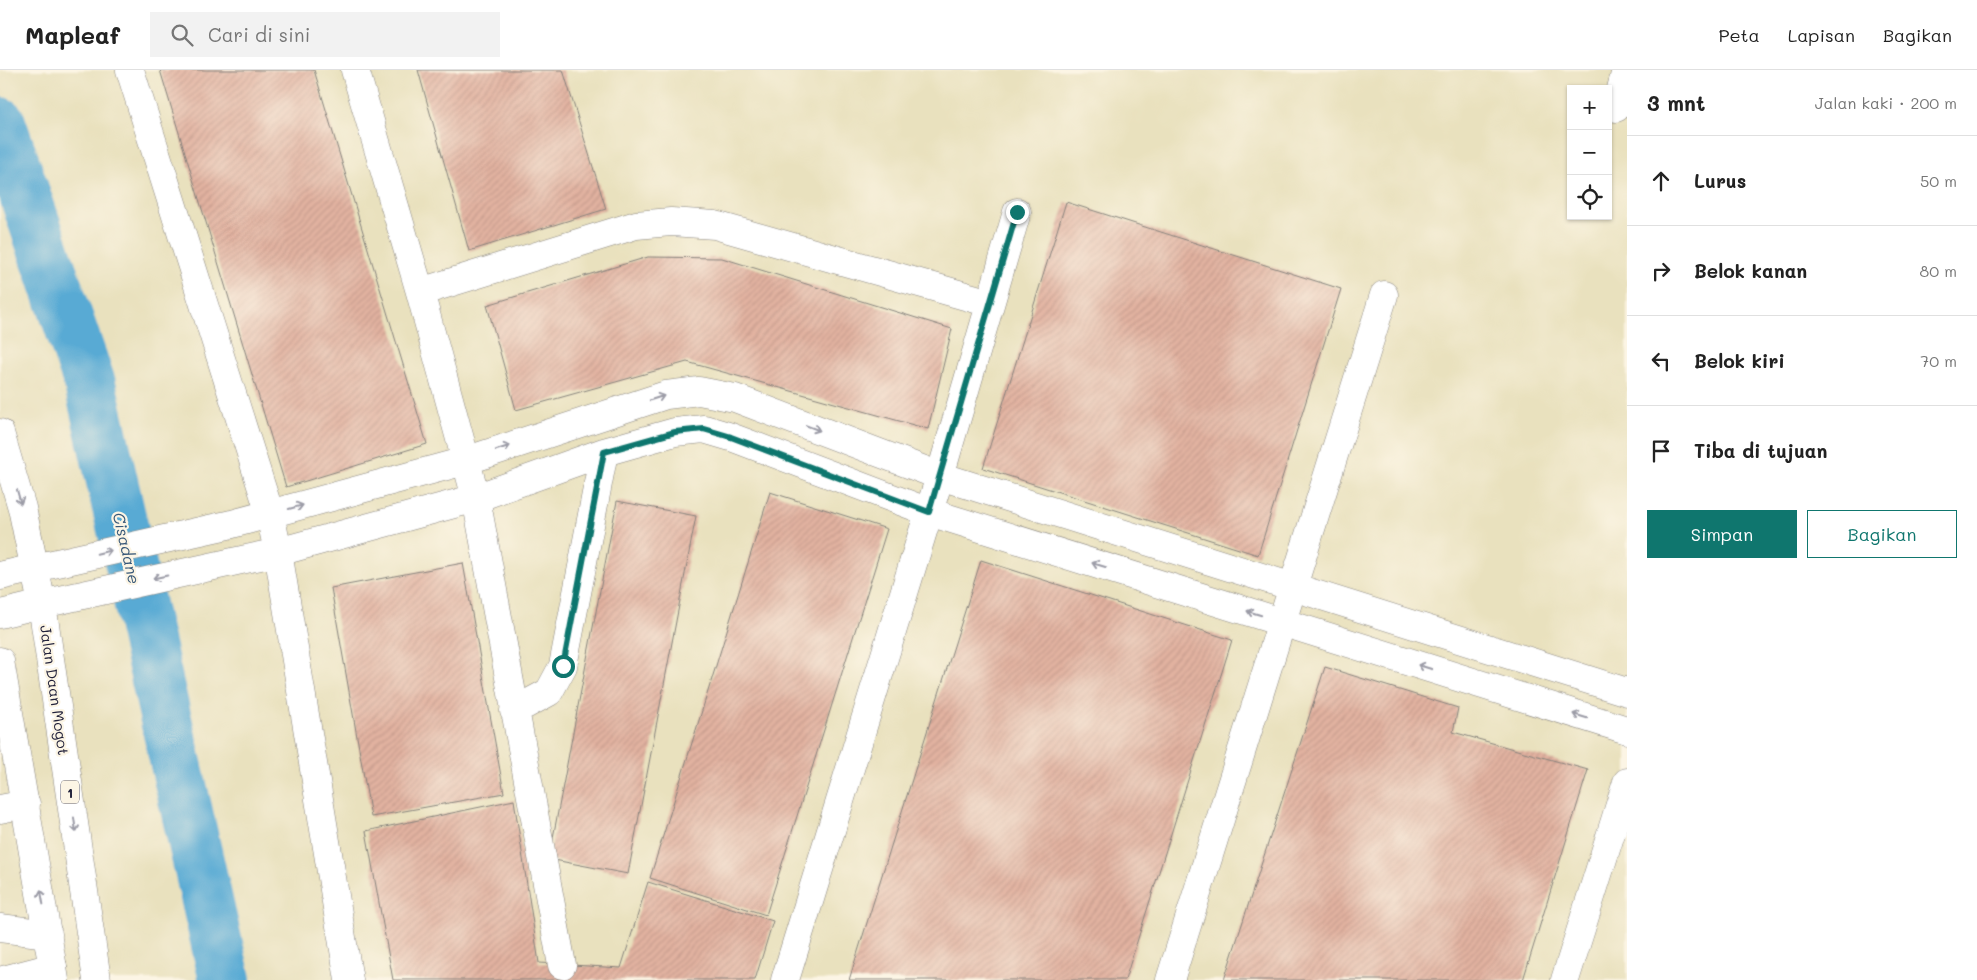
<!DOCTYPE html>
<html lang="id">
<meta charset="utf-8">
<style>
:root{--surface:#fff;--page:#f2f2f2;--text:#222;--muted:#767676;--line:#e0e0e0;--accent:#0f766e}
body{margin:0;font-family:Mali,sans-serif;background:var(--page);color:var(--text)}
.controls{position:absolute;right:15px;top:15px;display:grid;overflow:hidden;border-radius:0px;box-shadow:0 1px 4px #0004}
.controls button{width:45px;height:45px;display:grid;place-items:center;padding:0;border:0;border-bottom:1px solid var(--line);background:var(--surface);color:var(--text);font:25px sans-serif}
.stop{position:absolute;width:15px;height:15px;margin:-11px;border:4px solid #0f766e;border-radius:50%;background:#fff}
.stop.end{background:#0f766e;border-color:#fff;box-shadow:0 1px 5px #0008}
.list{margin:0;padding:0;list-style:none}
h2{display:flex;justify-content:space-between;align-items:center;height:65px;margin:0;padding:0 20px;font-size:21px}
h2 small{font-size:16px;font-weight:400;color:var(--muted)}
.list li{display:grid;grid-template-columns:32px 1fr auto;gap:15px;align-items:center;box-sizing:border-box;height:90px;padding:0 20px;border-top:1px solid var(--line)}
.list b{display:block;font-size:19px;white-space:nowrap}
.list em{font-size:16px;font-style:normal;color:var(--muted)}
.actions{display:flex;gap:10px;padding:15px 20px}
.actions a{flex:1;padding:11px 0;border:1px solid var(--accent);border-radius:0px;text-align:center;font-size:18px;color:var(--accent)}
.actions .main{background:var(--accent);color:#fff}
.icon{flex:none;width:28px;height:28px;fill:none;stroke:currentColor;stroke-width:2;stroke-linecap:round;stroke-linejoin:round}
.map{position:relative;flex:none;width:1627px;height:910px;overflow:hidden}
header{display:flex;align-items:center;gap:30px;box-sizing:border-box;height:70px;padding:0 25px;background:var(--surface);border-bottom:1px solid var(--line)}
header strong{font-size:24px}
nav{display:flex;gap:28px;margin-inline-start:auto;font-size:18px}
.search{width:350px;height:45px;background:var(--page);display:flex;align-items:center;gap:12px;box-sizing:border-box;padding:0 18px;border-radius:0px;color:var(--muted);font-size:19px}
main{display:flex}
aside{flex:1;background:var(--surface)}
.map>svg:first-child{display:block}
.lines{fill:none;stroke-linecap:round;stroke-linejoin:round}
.river{stroke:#59aad4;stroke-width:52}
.building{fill:url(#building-hatch)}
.minor-casing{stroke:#86827c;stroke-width:29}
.highway-casing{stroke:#86827c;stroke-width:29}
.minor{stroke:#fff;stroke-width:28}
.highway{stroke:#fff;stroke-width:28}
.oneway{stroke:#9c9ca7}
.route{stroke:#0f766e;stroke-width:6}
.labels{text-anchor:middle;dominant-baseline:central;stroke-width:4.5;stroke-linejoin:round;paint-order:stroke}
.shield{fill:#fcf5e5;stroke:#63616e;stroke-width:1}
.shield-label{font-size:14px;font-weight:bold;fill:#22223b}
.street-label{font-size:15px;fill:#22223b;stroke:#fcf5e5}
.water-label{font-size:16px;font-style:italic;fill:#385878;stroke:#fcf5e5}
</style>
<header>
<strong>Mapleaf</strong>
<div class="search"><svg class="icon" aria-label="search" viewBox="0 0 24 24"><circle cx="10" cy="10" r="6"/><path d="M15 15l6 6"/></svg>Cari di sini</div>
<nav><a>Peta</a><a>Lapisan</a><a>Bagikan</a></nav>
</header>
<main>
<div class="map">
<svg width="1627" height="910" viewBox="0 0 1627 910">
<defs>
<pattern id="building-hatch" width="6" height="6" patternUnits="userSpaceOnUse" patternTransform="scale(1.25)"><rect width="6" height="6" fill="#e2b2a0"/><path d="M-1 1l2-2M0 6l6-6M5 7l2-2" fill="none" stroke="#c2998b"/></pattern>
</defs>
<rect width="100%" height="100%" fill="#fcf5e5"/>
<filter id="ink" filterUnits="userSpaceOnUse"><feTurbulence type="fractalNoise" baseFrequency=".02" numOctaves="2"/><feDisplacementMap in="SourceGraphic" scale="10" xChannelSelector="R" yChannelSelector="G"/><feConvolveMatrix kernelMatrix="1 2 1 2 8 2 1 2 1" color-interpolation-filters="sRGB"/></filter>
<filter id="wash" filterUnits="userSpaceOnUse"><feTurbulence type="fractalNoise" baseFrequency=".0096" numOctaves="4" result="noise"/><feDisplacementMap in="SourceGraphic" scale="20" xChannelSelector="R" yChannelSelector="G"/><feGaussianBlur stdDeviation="1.12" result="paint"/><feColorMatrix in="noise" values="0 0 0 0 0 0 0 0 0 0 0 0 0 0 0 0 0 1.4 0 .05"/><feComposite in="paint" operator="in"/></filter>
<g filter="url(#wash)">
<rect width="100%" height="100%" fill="#e9e1be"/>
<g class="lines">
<!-- river -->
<path class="river" d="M0,53L90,314L225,910"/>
</g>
<g id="blocks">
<!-- building -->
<path class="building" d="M160,0H314L427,374L286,417Z
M418,0H563L606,139L469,181Z
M1066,132L1341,219L1258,485L983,398Z
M648,187L722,188L952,259L928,359L687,292L516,340L487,235Z
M770,422L887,459L766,845L650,808Z
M617,431L696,446L628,804L549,789Z
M981,490L1232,570L1125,910H849Z
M463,493L504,723L371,747L331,518Z
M1325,597L1458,638L1453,662L1588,700L1523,910H1224Z
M514,730L539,893L621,898L648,812L773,851L755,910H393L366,761Z"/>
</g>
</g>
<g filter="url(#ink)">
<use href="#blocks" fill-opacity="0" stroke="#86827c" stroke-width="1"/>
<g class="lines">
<!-- minor casing -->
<g class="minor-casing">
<path id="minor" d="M130,0L270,444L278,482L349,910
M355,0L420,222L476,428L562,895
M1616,38L1626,0
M420,222L636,155L671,152L715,155L990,233
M35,498L232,454L465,391L666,325L699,321L735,328L940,406L1627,622
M42,534L278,482L476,428L604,382L675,362L704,359L731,367L929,442L1627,660
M514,641L549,622L563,596L604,382
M0,739L26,734
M0,858L48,864
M3,910L53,897
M785,910L940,406L1017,142
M1170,910L1384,225
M1565,910L1627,712"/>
</g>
<!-- highway casing -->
<g class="highway-casing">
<path id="highway" d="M0,363L22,438L42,534L97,910
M0,506L35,498
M0,544L42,534
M0,591L55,910"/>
</g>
<!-- minor -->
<use href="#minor" class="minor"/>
<!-- highway -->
<use href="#highway" class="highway"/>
</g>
<!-- one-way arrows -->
<defs><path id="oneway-shaft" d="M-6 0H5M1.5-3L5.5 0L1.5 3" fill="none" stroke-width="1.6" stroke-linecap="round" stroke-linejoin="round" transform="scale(1.25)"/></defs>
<g class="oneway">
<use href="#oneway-shaft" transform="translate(657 328) rotate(-18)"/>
<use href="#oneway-shaft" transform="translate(813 358) rotate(21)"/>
<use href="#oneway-shaft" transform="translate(503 378) rotate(-18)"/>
<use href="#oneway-shaft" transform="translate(19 427) rotate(74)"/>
<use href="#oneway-shaft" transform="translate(296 437) rotate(-15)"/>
<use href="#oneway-shaft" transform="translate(104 482) rotate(-13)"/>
<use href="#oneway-shaft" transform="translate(1099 495) rotate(-163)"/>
<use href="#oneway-shaft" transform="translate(160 507) rotate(168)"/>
<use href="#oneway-shaft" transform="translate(1254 543) rotate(-163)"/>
<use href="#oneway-shaft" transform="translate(1425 597) rotate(-163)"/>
<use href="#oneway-shaft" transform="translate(1580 646) rotate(-163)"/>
<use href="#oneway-shaft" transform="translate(75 755) rotate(82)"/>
<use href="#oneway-shaft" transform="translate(42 827) rotate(-100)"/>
</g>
</g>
<g class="lines" filter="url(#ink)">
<!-- route -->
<path class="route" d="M563,596L604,382L675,362L704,359L731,367L929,442L1017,142"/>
</g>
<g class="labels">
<!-- shield labels -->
<rect class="shield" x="61" y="710.5" width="18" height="23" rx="4"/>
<g class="shield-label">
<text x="70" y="722">1</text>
</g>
<!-- street labels -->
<g class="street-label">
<text transform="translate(55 620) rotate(82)">Jalan Daan Mogot</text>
</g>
<!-- water labels -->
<g class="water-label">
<text transform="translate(127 478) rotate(77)">Cisadane</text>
</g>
</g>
</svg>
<div class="controls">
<button>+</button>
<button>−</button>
<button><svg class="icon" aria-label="locate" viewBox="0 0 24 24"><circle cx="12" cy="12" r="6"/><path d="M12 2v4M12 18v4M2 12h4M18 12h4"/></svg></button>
</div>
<div class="stop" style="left:563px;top:596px"></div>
<div class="stop end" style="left:1017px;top:142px"></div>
</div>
<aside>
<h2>3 mnt<small>Jalan kaki · 200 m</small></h2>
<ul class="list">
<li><svg class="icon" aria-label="ahead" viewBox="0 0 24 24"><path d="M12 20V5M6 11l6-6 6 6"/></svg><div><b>Lurus</b></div><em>50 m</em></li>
<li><svg class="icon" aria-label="right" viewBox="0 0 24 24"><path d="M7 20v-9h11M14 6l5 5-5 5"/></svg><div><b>Belok kanan</b></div><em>80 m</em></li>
<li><svg class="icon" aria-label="left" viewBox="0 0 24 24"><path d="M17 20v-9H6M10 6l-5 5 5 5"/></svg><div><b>Belok kiri</b></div><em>70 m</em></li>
<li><svg class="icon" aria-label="arrive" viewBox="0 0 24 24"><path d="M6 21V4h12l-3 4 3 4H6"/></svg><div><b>Tiba di tujuan</b></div></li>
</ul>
<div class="actions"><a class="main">Simpan</a><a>Bagikan</a></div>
</aside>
</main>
